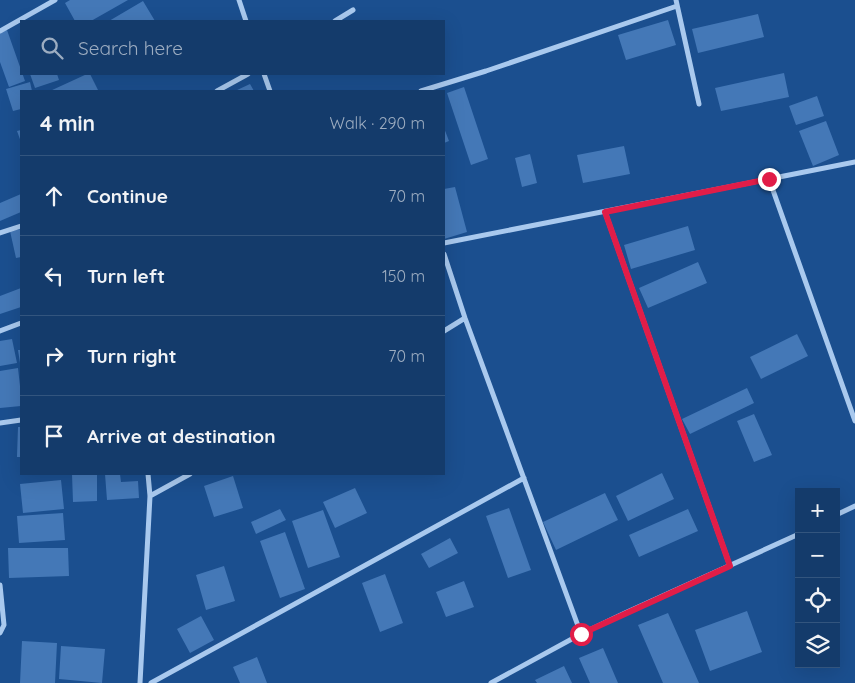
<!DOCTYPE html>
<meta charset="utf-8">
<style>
:root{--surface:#143b6b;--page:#214673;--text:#f1f3f6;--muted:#9dadc1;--line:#33557e}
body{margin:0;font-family:Quicksand,sans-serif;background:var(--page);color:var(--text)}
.controls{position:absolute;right:15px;bottom:15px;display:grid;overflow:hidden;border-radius:0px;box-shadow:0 5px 20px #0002}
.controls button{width:45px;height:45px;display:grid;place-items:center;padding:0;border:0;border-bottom:1px solid var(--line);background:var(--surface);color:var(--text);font:25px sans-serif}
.stop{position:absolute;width:15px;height:15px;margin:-11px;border:4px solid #e11d48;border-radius:50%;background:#fff}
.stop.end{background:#e11d48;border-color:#fff;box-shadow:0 1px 5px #0008}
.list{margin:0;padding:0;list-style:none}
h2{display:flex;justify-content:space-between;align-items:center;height:65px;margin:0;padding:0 20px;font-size:21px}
h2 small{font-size:16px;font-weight:400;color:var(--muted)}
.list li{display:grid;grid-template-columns:32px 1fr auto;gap:15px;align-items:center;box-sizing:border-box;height:80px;padding:0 20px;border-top:1px solid var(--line)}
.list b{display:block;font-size:19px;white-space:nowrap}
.list em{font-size:16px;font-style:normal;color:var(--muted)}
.icon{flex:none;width:28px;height:28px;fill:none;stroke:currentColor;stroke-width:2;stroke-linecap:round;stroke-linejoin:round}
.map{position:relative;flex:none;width:855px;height:683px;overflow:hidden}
.search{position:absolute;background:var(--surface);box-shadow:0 5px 20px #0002;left:20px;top:20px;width:425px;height:55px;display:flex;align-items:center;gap:12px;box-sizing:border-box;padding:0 18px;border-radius:0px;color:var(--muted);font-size:19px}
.panel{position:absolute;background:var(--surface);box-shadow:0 5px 20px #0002;left:20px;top:90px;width:425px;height:385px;border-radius:0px}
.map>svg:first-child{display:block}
.building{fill:#4478b7}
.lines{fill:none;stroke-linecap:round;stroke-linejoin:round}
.street{stroke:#a9c9ee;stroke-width:5}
.route{stroke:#e11d48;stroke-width:6}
</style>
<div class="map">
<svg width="855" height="683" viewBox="0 0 855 683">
<rect width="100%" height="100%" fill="#1b4f8f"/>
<!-- building -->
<path class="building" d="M70,0H128L91,21H75L65,3Z
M143,1L155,21H109Z
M758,14L764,37L698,53L692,29Z
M668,20L676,45L626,60L618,35Z
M7,30L25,81L9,87L0,62V32Z
M784,73L789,97L721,111L715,88Z
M30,74H57L59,80L35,88Z
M87,74H90L98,90L95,91H50Z
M30,82L32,91H21V109L13,111L6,89Z
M250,84L254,91H235Z
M464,87L488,159L471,165L447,93Z
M817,96L824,116L796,125L789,106Z
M826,121L839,155L813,166L799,131Z
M444,128L449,141L444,143Z
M21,130V142L17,131Z
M624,146L630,174L583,183L577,155Z
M530,154L537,183L522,187L515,158Z
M455,187L467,232L444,239V189Z
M21,194V212L0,221V203Z
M688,226L695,250L631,269L624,245Z
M21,229V257L16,258L10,231Z
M698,262L707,283L648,308L639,288Z
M21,288V307L0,314V296Z
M797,334L808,356L761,379L750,357Z
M12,339L17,363L0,366V341Z
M18,350H21V363H20Z
M18,368L21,395V406L0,408V371Z
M747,388L754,403L690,434L682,419Z
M754,414L772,455L754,462L737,421Z
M18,427H21V457H17Z
M662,473L674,499L628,521L616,496Z
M72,474H97V501L73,502Z
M105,474H120L121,482L138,481L139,498L107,500Z
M233,476L243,508L214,517L204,486Z
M61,480L64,509L23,513L20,484Z
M355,488L367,513L335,528L323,502Z
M605,493L618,520L556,550L543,522Z
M509,508L531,570L508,578L486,516Z
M280,509L286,520L256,534L251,522Z
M688,509L698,531L639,557L629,535Z
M323,510L340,557L308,568L292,521Z
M63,513L65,540L19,543L17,516Z
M285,532L305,589L280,598L260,541Z
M450,538L458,553L429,568L421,554Z
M8,548H68L69,576L9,578Z
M224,566L235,601L206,610L196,575Z
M385,574L403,623L380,632L362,583Z
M464,581L474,607L446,617L436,592Z
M747,611L762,652L710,671L695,630Z
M668,613L699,683H663L638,625Z
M201,616L214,640L190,653L177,629Z
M22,641L57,643L55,683H20Z
M61,646L105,649L102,683L59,679Z
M603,648L618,683H590L579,658Z
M257,657L267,683H240L233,667Z
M564,666L572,683H537L535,680Z"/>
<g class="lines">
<!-- street -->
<path class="street" d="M239,0L246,21
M676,0L699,104
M335,21L353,10
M0,31L55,0
M264,74L270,91
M217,91L248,74
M421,91L486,71L677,6
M769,179L855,421
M605,212L730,566
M0,233L21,226
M444,243L855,162
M444,254L465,318L581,634
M0,331L21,323
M444,331L465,318
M0,423L21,420
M150,496L190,474
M836,515L855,506
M0,585L4,625L0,633
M140,683L150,496L148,474
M151,683L524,478
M491,683L581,634L625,613L799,534"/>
</g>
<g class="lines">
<!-- route -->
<path class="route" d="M581,634L730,566L605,212L769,179"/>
</g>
</svg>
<div class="controls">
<button>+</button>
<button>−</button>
<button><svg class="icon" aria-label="locate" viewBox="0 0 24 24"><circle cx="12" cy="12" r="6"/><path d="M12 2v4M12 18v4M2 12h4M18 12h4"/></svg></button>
<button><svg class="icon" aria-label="layers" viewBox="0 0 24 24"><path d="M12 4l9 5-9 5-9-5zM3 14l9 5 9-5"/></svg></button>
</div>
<div class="stop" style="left:581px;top:634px"></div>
<div class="stop end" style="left:769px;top:179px"></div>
<div class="search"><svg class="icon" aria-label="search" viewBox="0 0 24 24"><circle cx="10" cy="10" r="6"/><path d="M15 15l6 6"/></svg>Search here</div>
<section class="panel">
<h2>4 min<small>Walk · 290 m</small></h2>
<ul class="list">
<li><svg class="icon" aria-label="ahead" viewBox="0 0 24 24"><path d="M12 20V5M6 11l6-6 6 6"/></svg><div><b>Continue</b></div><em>70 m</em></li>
<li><svg class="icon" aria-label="left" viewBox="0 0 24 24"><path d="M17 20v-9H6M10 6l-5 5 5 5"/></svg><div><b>Turn left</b></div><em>150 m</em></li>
<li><svg class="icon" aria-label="right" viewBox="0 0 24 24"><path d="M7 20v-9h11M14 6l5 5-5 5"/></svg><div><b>Turn right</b></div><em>70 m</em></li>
<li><svg class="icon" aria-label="arrive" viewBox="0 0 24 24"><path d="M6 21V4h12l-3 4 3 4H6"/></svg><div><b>Arrive at destination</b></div></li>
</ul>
</section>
</div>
